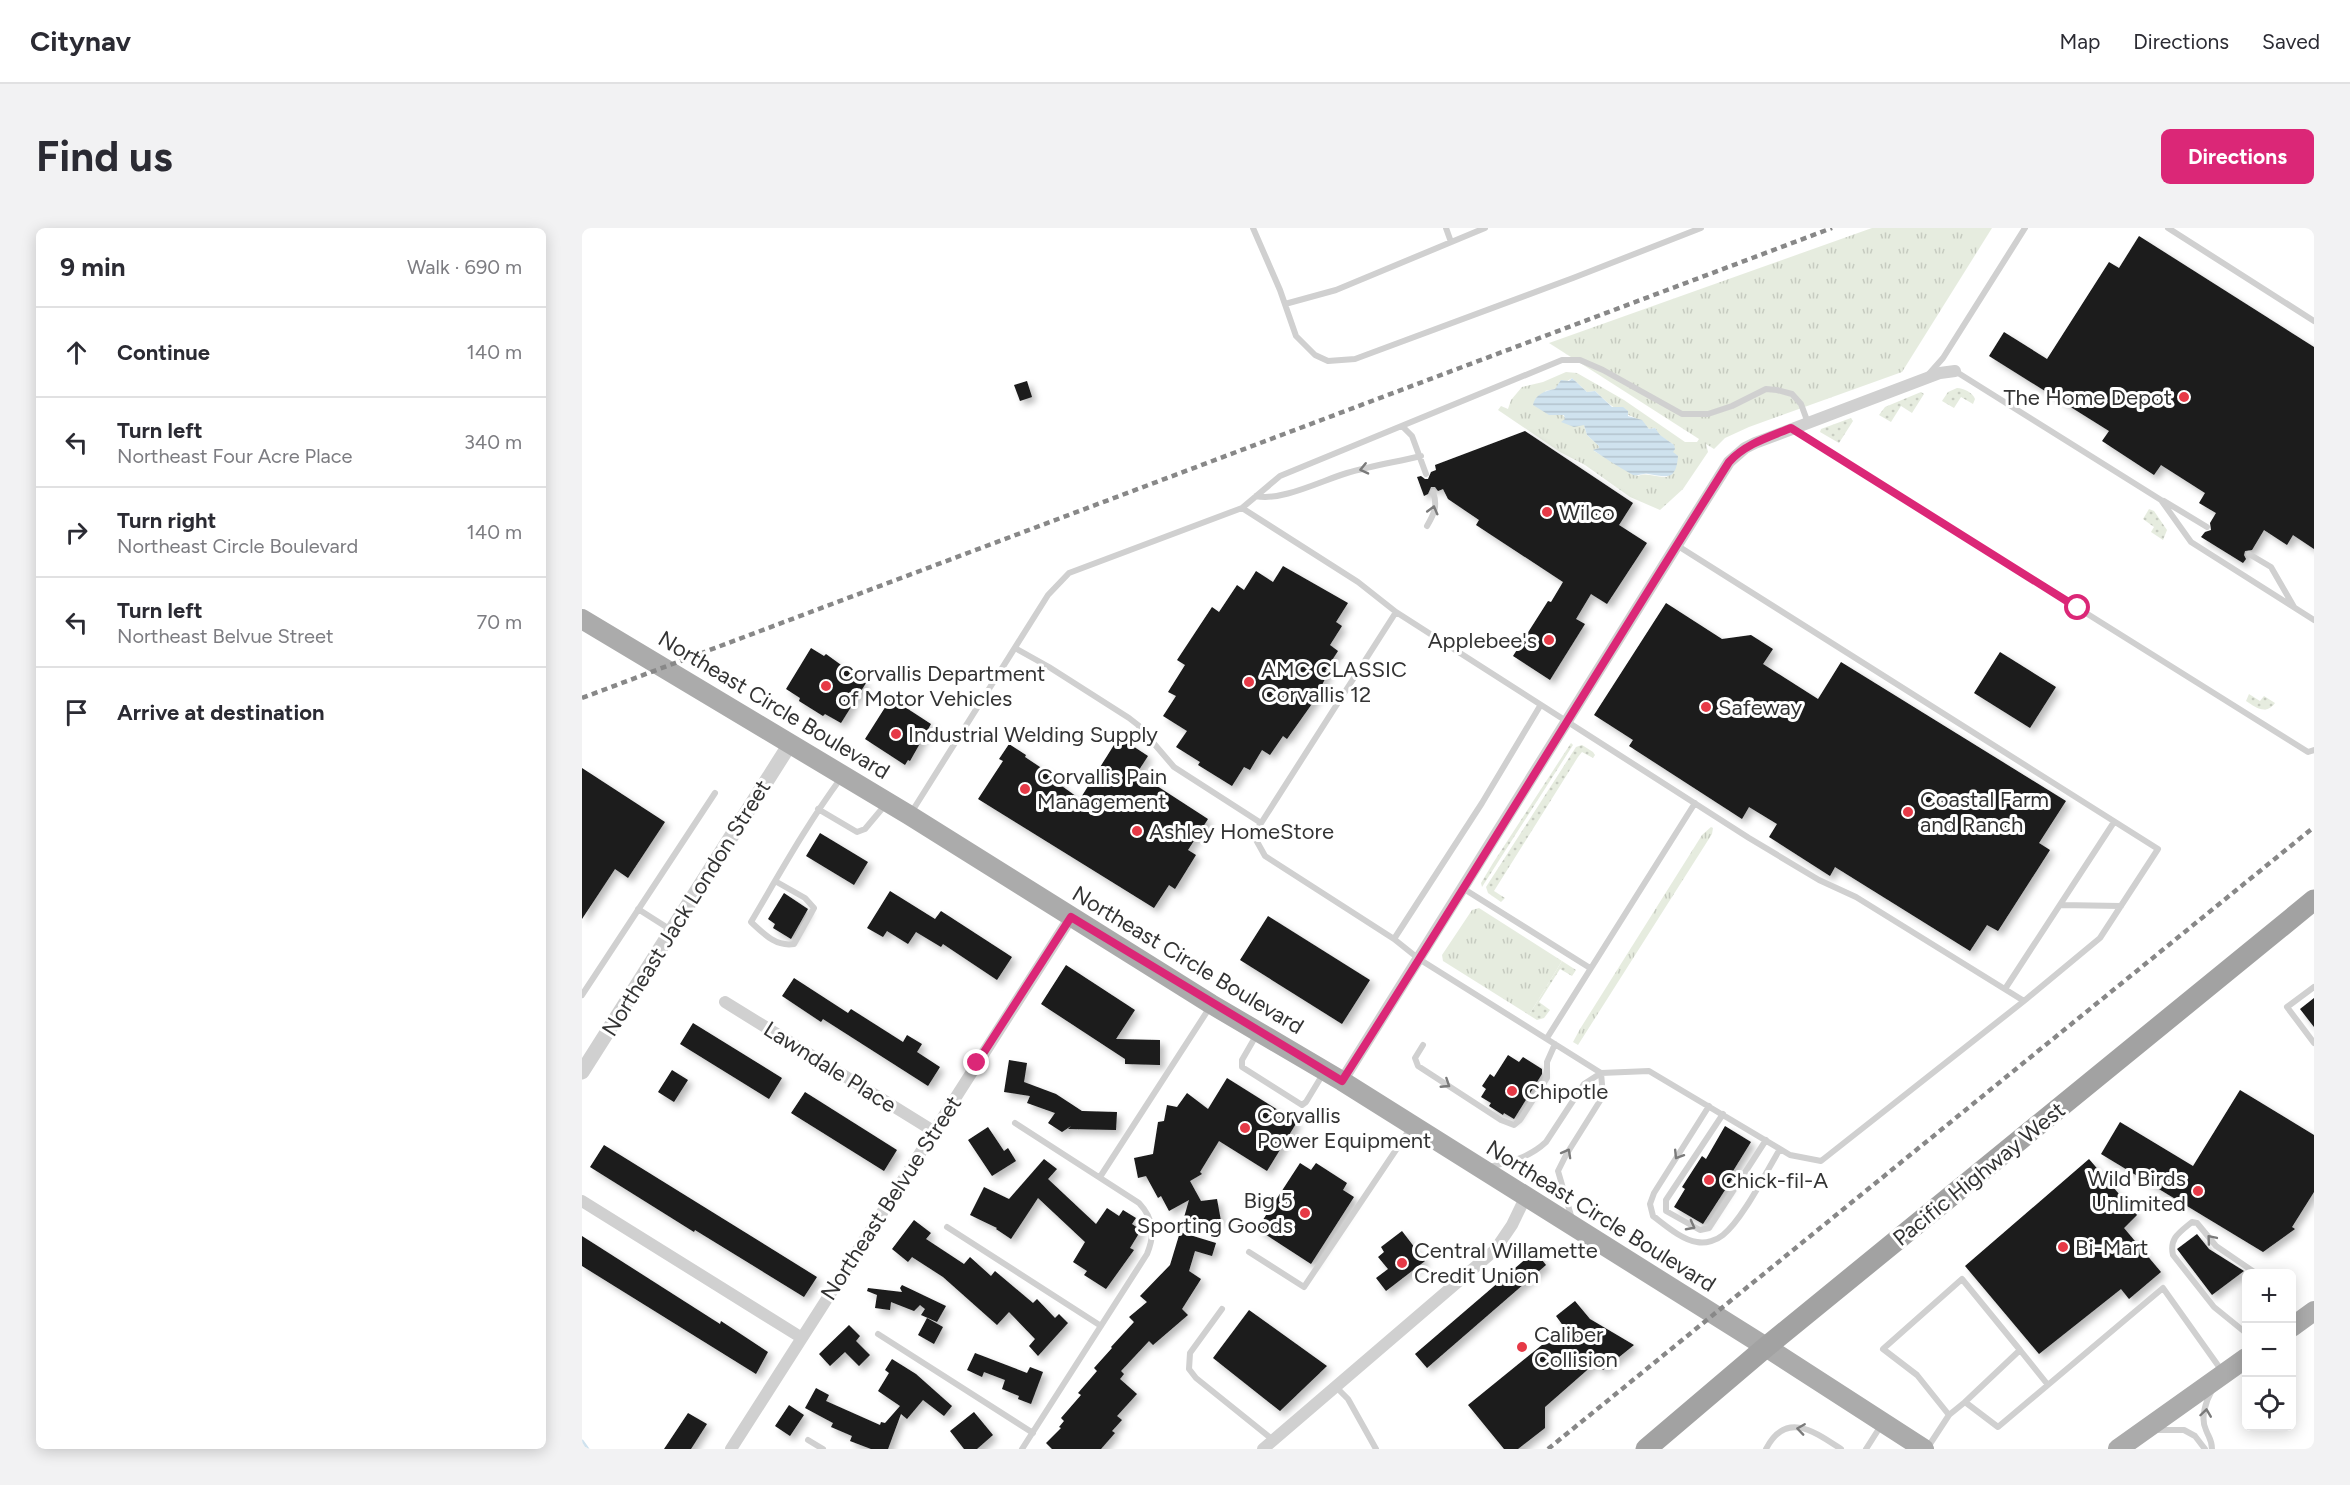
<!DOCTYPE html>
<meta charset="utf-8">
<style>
:root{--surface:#fff;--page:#f2f2f3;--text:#2b2b33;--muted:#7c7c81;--line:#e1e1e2;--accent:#db2777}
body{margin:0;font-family:Figtree,sans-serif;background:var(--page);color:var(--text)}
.controls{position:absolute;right:18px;bottom:18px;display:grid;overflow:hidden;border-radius:9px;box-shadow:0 3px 15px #0003}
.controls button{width:54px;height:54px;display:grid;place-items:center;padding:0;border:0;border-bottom:2px solid var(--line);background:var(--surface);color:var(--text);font:30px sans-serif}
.stop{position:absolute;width:18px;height:18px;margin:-14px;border:4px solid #db2777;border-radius:50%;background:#fff}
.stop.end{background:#db2777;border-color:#fff;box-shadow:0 2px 6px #0008}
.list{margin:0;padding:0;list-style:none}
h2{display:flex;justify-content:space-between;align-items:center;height:78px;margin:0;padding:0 24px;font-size:26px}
h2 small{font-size:20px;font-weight:400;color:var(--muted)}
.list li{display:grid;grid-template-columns:39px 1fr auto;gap:18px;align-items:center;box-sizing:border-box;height:90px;padding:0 24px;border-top:2px solid var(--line)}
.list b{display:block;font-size:22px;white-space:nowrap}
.list p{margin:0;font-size:20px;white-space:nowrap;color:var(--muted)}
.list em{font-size:20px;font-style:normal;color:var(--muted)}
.icon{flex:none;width:33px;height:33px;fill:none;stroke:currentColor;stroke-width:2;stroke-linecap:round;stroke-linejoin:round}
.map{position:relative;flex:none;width:1732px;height:1221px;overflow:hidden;border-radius:9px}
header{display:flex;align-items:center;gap:36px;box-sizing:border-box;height:84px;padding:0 30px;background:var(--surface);border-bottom:2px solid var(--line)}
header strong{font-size:28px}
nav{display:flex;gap:33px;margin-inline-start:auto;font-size:21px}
.intro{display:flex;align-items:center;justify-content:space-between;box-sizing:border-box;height:144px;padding:0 36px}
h1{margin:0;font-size:42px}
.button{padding:15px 27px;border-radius:9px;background:var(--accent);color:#fff;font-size:21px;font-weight:700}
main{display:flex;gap:36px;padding:0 36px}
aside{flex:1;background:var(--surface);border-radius:9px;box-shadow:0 3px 15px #0003}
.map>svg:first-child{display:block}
.grass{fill:url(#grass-tufts);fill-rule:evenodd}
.garden{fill:url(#garden-dots)}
.water{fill:url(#water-rules)}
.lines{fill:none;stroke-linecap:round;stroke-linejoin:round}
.stream{stroke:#cfe2ee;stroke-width:4.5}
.building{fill:#1a1a1a;filter:url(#shadow)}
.service{stroke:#d0d0d0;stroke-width:6}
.minor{stroke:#d0d0d0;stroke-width:12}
.tertiary{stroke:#d0d0d0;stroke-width:15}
.primary{stroke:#ababab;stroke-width:20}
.trunk{stroke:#a2a2a2;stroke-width:21}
.rail{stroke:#888;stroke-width:4.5;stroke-dasharray:6 4.5;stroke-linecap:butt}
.oneway{stroke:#7a7a7a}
.route{stroke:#db2777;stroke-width:8}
.poi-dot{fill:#e63946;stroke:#fff;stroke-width:2}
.labels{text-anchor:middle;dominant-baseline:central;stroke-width:6;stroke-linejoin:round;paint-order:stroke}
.poi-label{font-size:22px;fill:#333;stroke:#fff;text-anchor:start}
.street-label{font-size:22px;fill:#333;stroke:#fff}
</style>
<header>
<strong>Citynav</strong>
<nav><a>Map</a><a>Directions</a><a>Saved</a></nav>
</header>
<div class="intro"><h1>Find us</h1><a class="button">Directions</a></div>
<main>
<aside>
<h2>9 min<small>Walk · 690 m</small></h2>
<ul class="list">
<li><svg class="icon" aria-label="ahead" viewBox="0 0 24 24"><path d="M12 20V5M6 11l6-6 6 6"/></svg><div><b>Continue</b></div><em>140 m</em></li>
<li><svg class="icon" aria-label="left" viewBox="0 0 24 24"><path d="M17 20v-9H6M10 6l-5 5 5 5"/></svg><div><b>Turn left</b><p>Northeast Four Acre Place</p></div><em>340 m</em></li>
<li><svg class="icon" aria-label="right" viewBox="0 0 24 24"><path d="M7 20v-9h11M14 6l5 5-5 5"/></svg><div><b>Turn right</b><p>Northeast Circle Boulevard</p></div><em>140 m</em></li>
<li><svg class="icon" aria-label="left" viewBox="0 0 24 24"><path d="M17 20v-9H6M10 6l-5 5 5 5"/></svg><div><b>Turn left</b><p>Northeast Belvue Street</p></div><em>70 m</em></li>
<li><svg class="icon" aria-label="arrive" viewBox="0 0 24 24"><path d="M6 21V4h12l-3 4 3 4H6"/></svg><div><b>Arrive at destination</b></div></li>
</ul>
</aside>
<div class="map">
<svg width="1732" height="1221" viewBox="0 0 1732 1221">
<defs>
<pattern id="grass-tufts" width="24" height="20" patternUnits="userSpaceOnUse" patternTransform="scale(1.5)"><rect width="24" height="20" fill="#e6ecdf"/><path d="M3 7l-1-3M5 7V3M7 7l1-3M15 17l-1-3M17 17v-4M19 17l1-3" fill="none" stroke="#c6cbc0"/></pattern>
<pattern id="garden-dots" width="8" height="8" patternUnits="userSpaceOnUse" patternTransform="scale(1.5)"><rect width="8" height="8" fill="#e6ecdf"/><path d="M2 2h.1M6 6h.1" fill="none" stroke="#c6cbc0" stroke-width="1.8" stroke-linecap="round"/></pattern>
<pattern id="water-rules" width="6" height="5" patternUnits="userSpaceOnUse" patternTransform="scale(1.5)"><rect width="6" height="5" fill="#cfe2ee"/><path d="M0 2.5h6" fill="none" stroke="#b2c2cd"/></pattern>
<filter id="shadow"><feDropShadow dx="4.5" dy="4.5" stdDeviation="3" flood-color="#0004"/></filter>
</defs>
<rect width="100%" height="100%" fill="#fff"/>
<!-- grass -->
<path class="grass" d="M1290,0H1410L1320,144L1167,199L1143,210L1132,221L1124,216L1126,224L1101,261L1078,282L1048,269L1003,237L978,224L916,182L919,178L926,181L929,172L940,159L961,154L984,144L995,145L1042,172L1103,214H1115L1117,211L967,115ZM990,150L1005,164L1013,163C1020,169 1026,176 1033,180C1045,188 1058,189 1067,201L1073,200L1077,207L1092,217L1085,249C1074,250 1066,244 1056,248L1012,223L1017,220V218L1005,207L1002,197L984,191L963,163L973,161Z
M1129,599L1131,600L1130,606L996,817L991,814L998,801L1120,607Z
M897,680L980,733L947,787L861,733L860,727L890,682Z"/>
<!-- garden -->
<path class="garden" d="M1375,160C1382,160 1391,165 1393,171L1391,176L1379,169L1372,180L1360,173L1366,164Z
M1339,164L1342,166L1330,185L1319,178L1309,194L1297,187L1303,179Z
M1269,190L1271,193L1257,215L1238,204L1239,201Z
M1567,281L1572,283L1585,302L1581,312L1569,304L1572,299L1561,291Z
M1667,466L1678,473L1682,468L1693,475C1684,487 1674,480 1664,473Z
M989,515L991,517L900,659L899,655L911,635Z
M1000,517L1011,524L1013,527L1011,530L1000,524L996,529L912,663L923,670L919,674L906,665L904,659L994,519Z
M980,733L994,742L990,748L978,741L957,774L968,782L962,790L955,792L947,787Z"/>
<!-- water -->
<path class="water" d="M990,150L1005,164L1013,163L1030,179H1041L1046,183V188L1060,192L1067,201L1073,200L1078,207L1092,217L1093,221L1091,224L1096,228C1094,255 1083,248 1066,246C1061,245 1057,248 1051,247C1037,239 1024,231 1011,222L1017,220V218L1005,207L1002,197L992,199L979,194L983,191L982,187H967L951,177C953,166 963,163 973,161L979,152L987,153Z"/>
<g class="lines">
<!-- stream -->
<path class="stream" d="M0,1214L5,1221"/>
</g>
<!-- building -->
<path class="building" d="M1557,8L1732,119V321L1711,307L1705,317L1682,302L1670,322L1663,323L1662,327L1664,331L1661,335L1619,309L1623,304L1629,302L1628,295L1634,285L1617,275L1623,265L1579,237L1572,247L1520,213L1527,203L1407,128L1422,104L1465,131L1527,34L1537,40Z
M445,153L450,169L438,173L432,157Z
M943,203L1051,275L1037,297L1065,315L1025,376L1009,366L994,391L1003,396L968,452L931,428L966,373L969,374L981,354L894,297L897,292L866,271L861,261L856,263L853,259H849L846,266L842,268L835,249L839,248L843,251H846L849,244L854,242L853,237Z
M701,338L766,375L754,394L760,398L748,417L756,423L743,443L746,445L732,473L705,511L701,508L688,527L680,522L668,542L662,539L650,558L616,537L618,534L594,519L605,503L581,488L594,468L586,464L603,437L595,432L630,379L637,384L655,357L662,362L674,343L691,354Z
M1084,375L1140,411L1169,407L1191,421L1181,436L1236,471L1259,434L1484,573L1457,615L1468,622L1416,703L1405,697L1388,723L1253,639L1248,648L1187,609L1195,596L1167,579L1160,591L1047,518L1051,512L1012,487Z
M229,420L242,428L244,426L284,455L259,495L243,486L241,488L217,473L218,470L204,461Z
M1418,424L1474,459L1448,500L1392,465Z
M309,470L349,496L328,533L326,532L323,537L283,511Z
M537,509L566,528L555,545L626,591L606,622L614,627L593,661L587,657L572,680L396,571L421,533L417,531L427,516L444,527L443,529L479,553L477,556L498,571Z
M0,540L83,594L46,650L33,641L0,691Z
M238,605L286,634L272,657L224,628Z
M308,663L353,691L359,683L430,729L415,752L361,716L359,719L334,704L326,716L305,703L301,709L285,700Z
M202,665L226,681L209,711L191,700L193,696L186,691Z
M686,688L788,752L760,796L658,732Z
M484,737L553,782L534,811L578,812V837L543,836V831L459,776Z
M212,750L266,785L269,781L321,814L325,807L340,816L335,824L358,839L346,858L241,791L239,794L200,768Z
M1732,770V799L1718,781Z
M111,795L200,850L187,871L98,816Z
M926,827L937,834L941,829L960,841V846L932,891L922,885L921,887L907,878L909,875L899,869L904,861L900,858L908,846L912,849Z
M427,832L445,835L442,854L474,866L500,883L535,884L534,902L486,901L489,898L480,904L466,895L473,885L445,875L448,868L422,864Z
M90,842L106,852L92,874L76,864Z
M645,850L715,894L685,943L637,913L618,944L620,946L608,953L619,973L635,971L639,993L599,1000L607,972L587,983L579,968L576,970L564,948L556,950L552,930L571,926L576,894L582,893L585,877L595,879L605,865L626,881Z
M1658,862L1732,907V964L1710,999L1713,1001L1681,1024L1519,926L1538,894L1611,938Z
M223,864L315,922L302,943L209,885Z
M1143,898L1169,914L1151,943L1154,945L1121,996L1092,979L1103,961L1100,959L1120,928L1124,931Z
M406,899L422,923L426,920L434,933L410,948L386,912Z
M22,917L235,1049L222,1069L113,1002L112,1004L8,939Z
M462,931L475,941L466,951L514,996L525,980L537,988L541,982L554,990L550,996L559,1002L548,1020L552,1022L524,1061L502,1047L505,1043L491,1034L503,1014L456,970L429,1011L414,1001L415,1000L388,987L402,959L427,971Z
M1507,931L1555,987L1542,1000L1579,1044L1547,1071L1539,1061L1457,1126L1383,1038Z
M718,935L729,942L734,935L765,955L761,962L772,969L729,1036L675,1001Z
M332,992L349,1005L344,1011L382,1036L388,1029L409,1048L413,1043L451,1075L455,1071L473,1090L477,1086L486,1095L456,1128L447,1118L453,1111L427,1084L415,1097L361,1049L330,1029L326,1034L310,1021Z
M820,1003L843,1033L804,1063L794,1050L806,1041L796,1029L802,1024L799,1019Z
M598,1004L634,1015L630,1028L613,1023L607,1043L619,1051L600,1081L606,1087L571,1117L567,1113L539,1143L542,1146L538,1151L555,1166L535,1188L540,1192L530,1203L533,1205L519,1221H470L464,1215L479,1200L477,1199L482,1193L479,1190L499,1167L496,1165L515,1143L512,1140L530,1120L529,1119L552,1094L547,1089L565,1074L558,1068L588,1037Z
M1615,1006L1627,1021L1662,1043L1630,1067L1595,1021Z
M0,1008L138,1096L139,1093L186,1124L174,1146L0,1038Z
M953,1023L964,1037L845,1140L833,1126Z
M320,1057L364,1078L355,1094L339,1087L343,1081L338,1077L332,1083L309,1074L308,1082L293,1080L295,1067L285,1063L286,1060L320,1064L318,1060Z
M993,1073L1008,1091L1052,1117L1021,1142L1012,1136L963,1179V1200L936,1221H922L886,1177L982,1099L974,1088Z
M667,1082L745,1138L698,1183L631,1130Z
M345,1090L361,1099L352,1116L336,1107Z
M267,1097L278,1108L274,1113L288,1127L277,1138L263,1124L248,1138L237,1126Z
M393,1125L445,1145L448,1139L461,1144L449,1176L436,1171L437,1168L420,1161L423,1152L402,1144L400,1149L385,1142Z
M310,1131L334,1146L370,1178L362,1188L341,1172L325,1191L319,1186L306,1221H289L268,1213L270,1208L249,1199L251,1195L223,1180L234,1160L247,1167L244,1173L298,1197L299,1194L303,1195L318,1178L296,1163L307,1145L303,1142Z
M207,1177L222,1187L208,1208L193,1198Z
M392,1184L411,1207L395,1221H382L368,1203Z
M106,1185L125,1196L109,1221H82Z"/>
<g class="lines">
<!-- service -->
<path class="service" d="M671,0L698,62L714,108L733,127L746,133L773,131L991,50L1119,0
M864,0L869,14
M1586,0L1732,93
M703,76L754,62L903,0
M1373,143L1579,272L1609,314L1732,392
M1346,147L1361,130L1443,0
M820,198L830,208L844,246
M1210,201L1726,524L1732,522
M674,268C698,274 741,252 765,245C789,238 814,234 839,228
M1582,273L1625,299
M660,280L776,354L814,384
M845,298C852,286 856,278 851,264
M1096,318L1576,621L1518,710L1442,773
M1667,326L1689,339L1712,379
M814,384L1167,610L1237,652L1274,669L1442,773L1239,933L1208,927L1067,843L1019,845L837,731L812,711L683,628L673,610L674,603Z
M433,420L467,439L547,490L556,497L592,539L679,595
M236,581L275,604L283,601L304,576
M329,585L466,367L487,345L660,280L698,248L980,132H998L1021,142L1100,186H1126L1150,178L1184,161L1195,162L1210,166L1219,176L1226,195
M193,653L223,670L232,680L212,716C194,719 182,706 169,694C198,645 225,596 259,550
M882,661L1008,740
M1478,677L1539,678
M56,681L89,702
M812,711L900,575L958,478
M1732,759L1705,779L1732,815
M1423,761L1532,594
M0,767L133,565
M675,806L660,832V839L720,877L724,874L741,846
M965,810L1113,575
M841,817L833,830L836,838L919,892L932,897L938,892L965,850V834L973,816
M1127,878L1072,965L1068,976L1071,988C1083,997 1100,1012 1115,1014C1124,1016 1135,1012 1141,1007C1161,991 1184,944 1198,921
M1141,886L1084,972V983L1118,1002L1127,1000L1184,912
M433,895L557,975C572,991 573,1007 565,1026L440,1221
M907,939C929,934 948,929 964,914L1002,856L1019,845L1021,868L984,927L976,943L990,991
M518,949L628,779
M365,999L519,1098
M667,1024L722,1059L828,901
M640,1081L608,1125L607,1141L614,1150L691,1212
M1664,1105L1632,1079L1591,1027C1587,1010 1598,1004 1610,994L1615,995L1634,1018L1675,1046
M296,1106L451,1205
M1438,1122L1466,1157
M754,1159L766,1171L794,1221
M1383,1174L1367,1187L1335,1147L1301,1121L1380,1051L1438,1122L1383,1174L1416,1199L1581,1060L1640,1143
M1572,1202H1602L1613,1208L1623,1221
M226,1212L241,1221
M1346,1219L1367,1187
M1184,1221C1204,1182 1233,1204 1259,1221
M1284,1221L1300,1196
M1630,1221C1630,1212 1627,1210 1624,1202C1618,1190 1624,1173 1630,1162"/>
<!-- minor -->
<path class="minor" d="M143,774L353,904
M760,853C890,648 1017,440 1147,234L1163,220L1173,215L1358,145L1373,143
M0,973L220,1110
M149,1221L489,689
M681,1221L913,1022L930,997L943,970"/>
<!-- tertiary -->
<path class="tertiary" d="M0,844L208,516"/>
<!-- primary -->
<path class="primary" d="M0,391L327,587L629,776L760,853L1184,1119L1342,1221
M1710,1099L1732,1083
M1536,1221L1664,1130"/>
<!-- trunk -->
<path class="trunk" d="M1064,1221L1184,1119L1732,672"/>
<!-- rail -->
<path class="rail" d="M0,470L1250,0
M966,1221L1732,599"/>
</g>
<!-- one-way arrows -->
<defs><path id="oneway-chevron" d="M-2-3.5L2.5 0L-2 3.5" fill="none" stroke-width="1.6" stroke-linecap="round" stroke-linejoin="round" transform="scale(1.5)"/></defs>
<g class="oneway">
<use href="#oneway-chevron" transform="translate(782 241) rotate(167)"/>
<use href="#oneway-chevron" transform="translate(851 282) rotate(-75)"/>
<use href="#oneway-chevron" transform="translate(864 856) rotate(33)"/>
<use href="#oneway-chevron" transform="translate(985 925) rotate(-61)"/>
<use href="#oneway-chevron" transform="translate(1096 927) rotate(122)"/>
<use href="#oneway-chevron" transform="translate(1109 998) rotate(28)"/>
<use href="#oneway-chevron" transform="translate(1629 1011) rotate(-130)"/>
<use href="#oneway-chevron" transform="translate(1624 1185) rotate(-82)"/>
<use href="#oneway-chevron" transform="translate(1219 1201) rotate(-172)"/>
</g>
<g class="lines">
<!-- route -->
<path class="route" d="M395,835L489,689L760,853C891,648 1017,440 1147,234C1163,216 1187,209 1209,200L1496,380"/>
</g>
<!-- markers -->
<g class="poi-dot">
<circle cx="1602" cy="169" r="6"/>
<circle cx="965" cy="284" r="6"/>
<circle cx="967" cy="412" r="6"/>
<circle cx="667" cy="454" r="6"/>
<circle cx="244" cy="458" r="6"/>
<circle cx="1124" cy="479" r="6"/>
<circle cx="314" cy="506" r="6"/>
<circle cx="443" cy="561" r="6"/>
<circle cx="1326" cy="584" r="6"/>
<circle cx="555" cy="603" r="6"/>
<circle cx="930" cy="863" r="6"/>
<circle cx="663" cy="900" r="6"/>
<circle cx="1127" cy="952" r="6"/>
<circle cx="1616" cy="963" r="6"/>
<circle cx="723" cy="985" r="6"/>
<circle cx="1481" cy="1019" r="6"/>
<circle cx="820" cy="1035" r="6"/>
<circle cx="940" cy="1119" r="6"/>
</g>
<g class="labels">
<!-- poi labels -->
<g class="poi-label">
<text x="1590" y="169" text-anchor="end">The Home Depot</text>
<text x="977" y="284">Wilco</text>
<text x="955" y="412" text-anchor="end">Applebee's</text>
<text x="679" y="441">AMC CLASSIC<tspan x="679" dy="25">Corvallis 12</tspan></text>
<text x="256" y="445">Corvallis Department<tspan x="256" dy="25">of Motor Vehicles</tspan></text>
<text x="1136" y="479">Safeway</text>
<text x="326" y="506">Industrial Welding Supply</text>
<text x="455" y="548">Corvallis Pain<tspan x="455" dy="25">Management</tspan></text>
<text x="1338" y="571">Coastal Farm<tspan x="1338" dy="25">and Ranch</tspan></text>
<text x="567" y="603">Ashley HomeStore</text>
<text x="942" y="863">Chipotle</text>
<text x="675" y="887">Corvallis<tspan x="675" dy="25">Power Equipment</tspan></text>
<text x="1604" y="950" text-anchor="end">Wild Birds<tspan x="1604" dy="25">Unlimited</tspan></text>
<text x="1139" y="952">Chick-fil-A</text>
<text x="711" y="972" text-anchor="end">Big 5<tspan x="711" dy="25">Sporting Goods</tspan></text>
<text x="1493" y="1019">Bi-Mart</text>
<text x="832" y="1022">Central Willamette<tspan x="832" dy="25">Credit Union</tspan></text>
<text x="952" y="1106">Caliber<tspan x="952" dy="25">Collision</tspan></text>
</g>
<!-- street labels -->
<g class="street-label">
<text transform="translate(192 477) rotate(31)">Northeast Circle Boulevard</text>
<text transform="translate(104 680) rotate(-58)">Northeast Jack London Street</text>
<text transform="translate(606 732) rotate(31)">Northeast Circle Boulevard</text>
<text transform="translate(248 839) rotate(32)">Lawndale Place</text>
<text transform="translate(1397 946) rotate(-39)">Pacific Highway West</text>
<text transform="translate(309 970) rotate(-57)">Northeast Belvue Street</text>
<text transform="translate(1019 988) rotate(32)">Northeast Circle Boulevard</text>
</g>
</g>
</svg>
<div class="controls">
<button>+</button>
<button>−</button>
<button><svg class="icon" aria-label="locate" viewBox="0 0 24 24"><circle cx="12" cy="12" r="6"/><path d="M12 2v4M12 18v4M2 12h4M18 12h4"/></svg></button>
</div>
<div class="stop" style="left:1496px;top:380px"></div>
<div class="stop end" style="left:395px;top:835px"></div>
</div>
</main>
